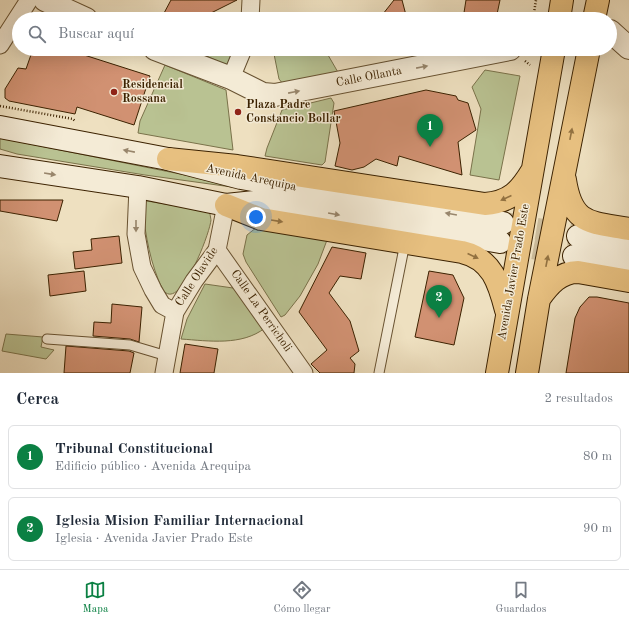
<!DOCTYPE html>
<html lang="es">
<meta charset="utf-8">
<style>
:root{--surface:#fff;--page:#f6f6f7;--text:#1f2937;--muted:#747a83;--line:#e0e1e3;--accent:#0b8043}
body{margin:0;font-family:"Old Standard TT",serif;background:var(--page);color:var(--text)}
.you{position:absolute;left:256px;top:217px;width:14px;height:14px;margin:-10px;border:3px solid #fff;border-radius:50%;background:#1a73e8;box-shadow:0 0 0 6px #1a73e833}
.badge{display:grid;place-items:center;width:26px;height:26px;border-radius:50%;background:var(--accent);color:#fff;font-size:13px;font-weight:700}
.pin{position:absolute;translate:-50% -33px;filter:drop-shadow(0 1px 2px #0008)}
.pin::after{content:'';position:absolute;top:21px;width:14px;height:12px;background:inherit;clip-path:polygon(0 0,100% 0,50% 100%)}
.list{margin:0;padding:0;list-style:none}
h2{display:flex;justify-content:space-between;align-items:center;height:52px;margin:0;padding:0 16px;font-size:17px}
h2 small{font-size:13px;font-weight:400;color:var(--muted)}
.list li{display:grid;grid-template-columns:26px 1fr auto;gap:12px;align-items:center;box-sizing:border-box;height:64px;margin:0 8px 8px;padding:0 8px;border:1px solid var(--line);border-radius:6px}
.list b{display:block;font-size:15px;white-space:nowrap}
.list p{margin:0;font-size:13px;white-space:nowrap;color:var(--muted)}
.list em{font-size:13px;font-style:normal;color:var(--muted)}
.icon{flex:none;width:22px;height:22px;fill:none;stroke:currentColor;stroke-width:2;stroke-linecap:round;stroke-linejoin:round}
.map{position:relative;flex:none;width:629px;height:373px;overflow:hidden}
.search{position:absolute;background:var(--surface);box-shadow:0 4px 16px #0002;left:12px;right:12px;top:12px;height:44px;display:flex;align-items:center;gap:10px;box-sizing:border-box;padding:0 14px;border-radius:22px;color:var(--muted);font-size:15px}
.sheet{height:196px;background:var(--surface)}
nav{display:flex;justify-content:space-around;align-items:center;box-sizing:border-box;height:56px;border-top:1px solid var(--line);background:var(--surface);font-size:11px;color:var(--muted)}
nav a{display:grid;justify-items:center;gap:2px}
nav .on{color:var(--accent)}
.map>svg:first-child{display:block}
.green{fill:#b9c292;stroke:#7a724a}
.building{fill:#d19172;stroke:#3c2201}
.lines{fill:none;stroke-linecap:round;stroke-linejoin:round}
.secondary-tunnel{stroke:#caba9a;stroke-width:22;stroke-dasharray:22 11;stroke-linecap:butt}
.service-casing{stroke:#685231;stroke-width:11}
.minor-casing{stroke:#685231;stroke-width:19}
.tertiary-casing{stroke:#685231;stroke-width:24}
.secondary-casing{stroke:#3c2201;stroke-width:24}
.primary-casing{stroke:#3c2201;stroke-width:24}
.path{stroke:#3c2201;stroke-width:2.5;stroke-dasharray:1 2;stroke-linecap:butt}
.service{stroke:#f4ebd6;stroke-width:9}
.minor{stroke:#f4ebd6;stroke-width:17}
.tertiary{stroke:#f4ebd6;stroke-width:22}
.secondary{stroke:#f4ebd6;stroke-width:22}
.primary{stroke:#e7c080;stroke-width:22}
.oneway{fill:#98866c}
.oneway2{fill:#927140}
.poi-dot{fill:#8f2418;stroke:#f4ebd6;stroke-width:1.5}
.labels{text-anchor:middle;dominant-baseline:central;stroke-width:3;stroke-linejoin:round;paint-order:stroke}
.street-label{font-size:12px;fill:#3c2201;stroke:#f4ebd6}
.poi-label{font-size:12px;font-weight:bold;fill:#3c2201;stroke:#f4ebd6;text-anchor:start}
</style>
<div class="map">
<svg width="629" height="373" viewBox="0 0 629 373">
<rect width="100%" height="100%" fill="#eee0c0"/>
<filter id="stains"><feTurbulence type="fractalNoise" baseFrequency=".005" numOctaves="4"/><feColorMatrix values="0 0 0 0 .2 0 0 0 0 .09 0 0 0 0 .02 0 0 0 .5 -.17"/></filter>
<radialGradient id="worn" r=".72"><stop offset=".6" stop-color="#630" stop-opacity="0"/><stop offset="1" stop-color="#630" stop-opacity=".3"/></radialGradient>
<!-- green -->
<path class="green" d="M191,49H235L230,62L226,65Z
M273,49H323L328,55L339,74L283,84L279,79Z
M165,65L226,90L233,150L138,133L140,121Z
M485,70L520,76L499,180L470,175L481,109L472,87Z
M331,98L334,103L325,162L322,165L265,156L267,148L282,110Z
M0,138L275,193L145,175L17,154L0,149Z
M147,201L207,211L210,214C210,214 211,220 211,220C210,233 180,313 163,290C150,264 146,236 142,207Z
M257,227L327,240L318,264L300,296L285,315L281,317L246,262L243,254L247,235Z
M205,284L240,289L265,328C242,346 209,341 181,339L187,319Z
M6,334L43,337L41,347L54,350L46,359L2,351Z"/>
<!-- building -->
<path class="building" d="M171,0H237L199,19H175L163,15Z
M394,0H402L407,19H379Z
M466,0H500L496,19H463Z
M33,49H83L81,54L150,76L134,125L77,107L75,114L9,101L5,98V89L18,68L26,69Z
M426,90L456,96L458,100L468,103L476,130L458,142L462,175L399,156L397,166L376,159L364,167L352,170L335,166L340,143L334,111Z
M0,200H63L57,221L0,211Z
M119,236L122,263L75,269L73,252L92,250L91,239Z
M332,247L366,253L361,279L340,276L329,293L350,321L359,351L350,358L355,364L354,373H320L311,364L327,350L299,312Z
M84,271L86,291L50,296L48,275Z
M429,271L453,275L464,298L454,345L415,337Z
M589,297H597L629,303V373H566L575,318L580,307Z
M112,304L142,307L139,342L130,339L93,336L94,322L111,323Z
M185,344L218,349L214,373H180Z
M66,346L129,351L134,353L130,373H64Z"/>
<g class="lines">
<!-- secondary-tunnel -->
<path class="secondary-tunnel" d="M504,223L578,236
M501,242L574,256"/>
<!-- service casing -->
<g class="service-casing">
<path id="service" d="M47,339L130,345L167,356
M379,373L405,243"/>
</g>
<!-- minor casing -->
<g class="minor-casing">
<path id="minor" d="M250,19L251,0
M0,45L29,0
M231,78L243,49
M138,187L136,234L142,267L153,290L162,305L175,312
M217,250L304,373
M164,373L175,312L194,281L217,250L226,205"/>
</g>
<!-- tertiary casing -->
<g class="tertiary-casing">
<path id="tertiary" d="M45,0L86,19
M610,31L629,48
M155,49L231,78L263,94L275,95L510,49"/>
</g>
<!-- secondary casing -->
<g class="secondary-casing">
<path id="secondary" d="M0,127L168,159L241,178L503,223
M0,166L138,187L226,205L264,201L500,242
M578,236L629,245
M574,256L629,266"/>
</g>
<!-- primary casing -->
<g class="primary-casing">
<path id="primary" d="M559,19L562,0
M594,19L598,0
M168,159L237,166L485,204C510,202 520,191 532,171
M565,180C572,225 590,222 629,229
M226,205L261,219L462,252C492,259 499,283 506,310
M539,299C549,285 560,272 578,272L629,281
M497,373L554,49
M527,373L539,299L589,49"/>
</g>
<!-- path -->
<path class="path" d="M533,19L536,0
M525,61L530,65
M0,106L73,119L75,121"/>
<!-- service -->
<use href="#service" class="service"/>
<!-- minor -->
<use href="#minor" class="minor"/>
<!-- tertiary -->
<use href="#tertiary" class="tertiary"/>
<!-- secondary -->
<use href="#secondary" class="secondary"/>
<!-- primary -->
<use href="#primary" class="primary"/>
</g>
<!-- one-way arrows -->
<defs><path id="oneway-solid" d="M-6-.8H1V-3.2L6.5 0L1 3.2V.8H-6Z"/></defs>
<g class="oneway">
<use href="#oneway-solid" transform="translate(422 67) rotate(-11)"/>
<use href="#oneway-solid" transform="translate(294 92) rotate(-11)"/>
<use href="#oneway-solid" transform="translate(129 151) rotate(-169)"/>
<use href="#oneway-solid" transform="translate(50 174) rotate(9)"/>
<use href="#oneway-solid" transform="translate(334 214) rotate(10)"/>
<use href="#oneway-solid" transform="translate(451 214) rotate(-170)"/>
<use href="#oneway-solid" transform="translate(136 226) rotate(90)"/>
</g>
<g class="oneway2">
<use href="#oneway-solid" transform="translate(571 134) rotate(-79)"/>
<use href="#oneway-solid" transform="translate(506 198) rotate(155)"/>
<use href="#oneway-solid" transform="translate(277 221) rotate(9)"/>
<use href="#oneway-solid" transform="translate(473 256) rotate(25)"/>
<use href="#oneway-solid" transform="translate(547 261) rotate(-79)"/>
</g>
<!-- markers -->
<g class="poi-dot">
<circle cx="114" cy="92" r="4"/>
<circle cx="238" cy="112" r="4"/>
</g>
<g class="labels">
<!-- street labels -->
<g class="street-label">
<text transform="translate(369 77) rotate(-11)">Calle Ollanta</text>
<text transform="translate(251 178) rotate(12)">Avenida Arequipa</text>
<text transform="translate(514 272) rotate(-80)">Avenida Javier Prado Este</text>
<text transform="translate(197 277) rotate(-57)">Calle Olavide</text>
<text transform="translate(261 311) rotate(55)">Calle La Perricholi</text>
</g>
<!-- poi labels -->
<g class="poi-label">
<text x="122" y="85">Residencial<tspan x="122" dy="14">Rossana</tspan></text>
<text x="246" y="105">Plaza Padre<tspan x="246" dy="14">Constancio Bollar</tspan></text>
</g>
</g>
<rect width="100%" height="100%" filter="url(#stains)"/>
<rect width="100%" height="100%" fill="url(#worn)"/>
</svg>
<div class="you"></div>
<div class="pin badge" style="left:430px;top:147px">1</div>
<div class="pin badge" style="left:439px;top:318px">2</div>
<div class="search"><svg class="icon" aria-label="search" viewBox="0 0 24 24"><circle cx="10" cy="10" r="6"/><path d="M15 15l6 6"/></svg>Buscar aquí</div>
</div>
<section class="sheet">
<h2>Cerca<small>2 resultados</small></h2>
<ul class="list">
<li><span class="badge">1</span><div><b>Tribunal Constitucional</b><p>Edificio público · Avenida Arequipa</p></div><em>80 m</em></li>
<li><span class="badge">2</span><div><b>Iglesia Mision Familiar Internacional</b><p>Iglesia · Avenida Javier Prado Este</p></div><em>90 m</em></li>
</ul>
</section>
<nav>
<a class="on"><svg class="icon" aria-label="map" viewBox="0 0 24 24"><path d="M3 6l6-2 6 2 6-2v14l-6 2-6-2-6 2zM9 4v14M15 6v14"/></svg>Mapa</a>
<a><svg class="icon" aria-label="directions" viewBox="0 0 24 24"><path d="M12 3l9 9-9 9-9-9zM9 14v-3h6M13 9l2 2-2 2"/></svg>Cómo llegar</a>
<a><svg class="icon" aria-label="saved" viewBox="0 0 24 24"><path d="M7 4h10v16l-5-4-5 4z"/></svg>Guardados</a>
</nav>
